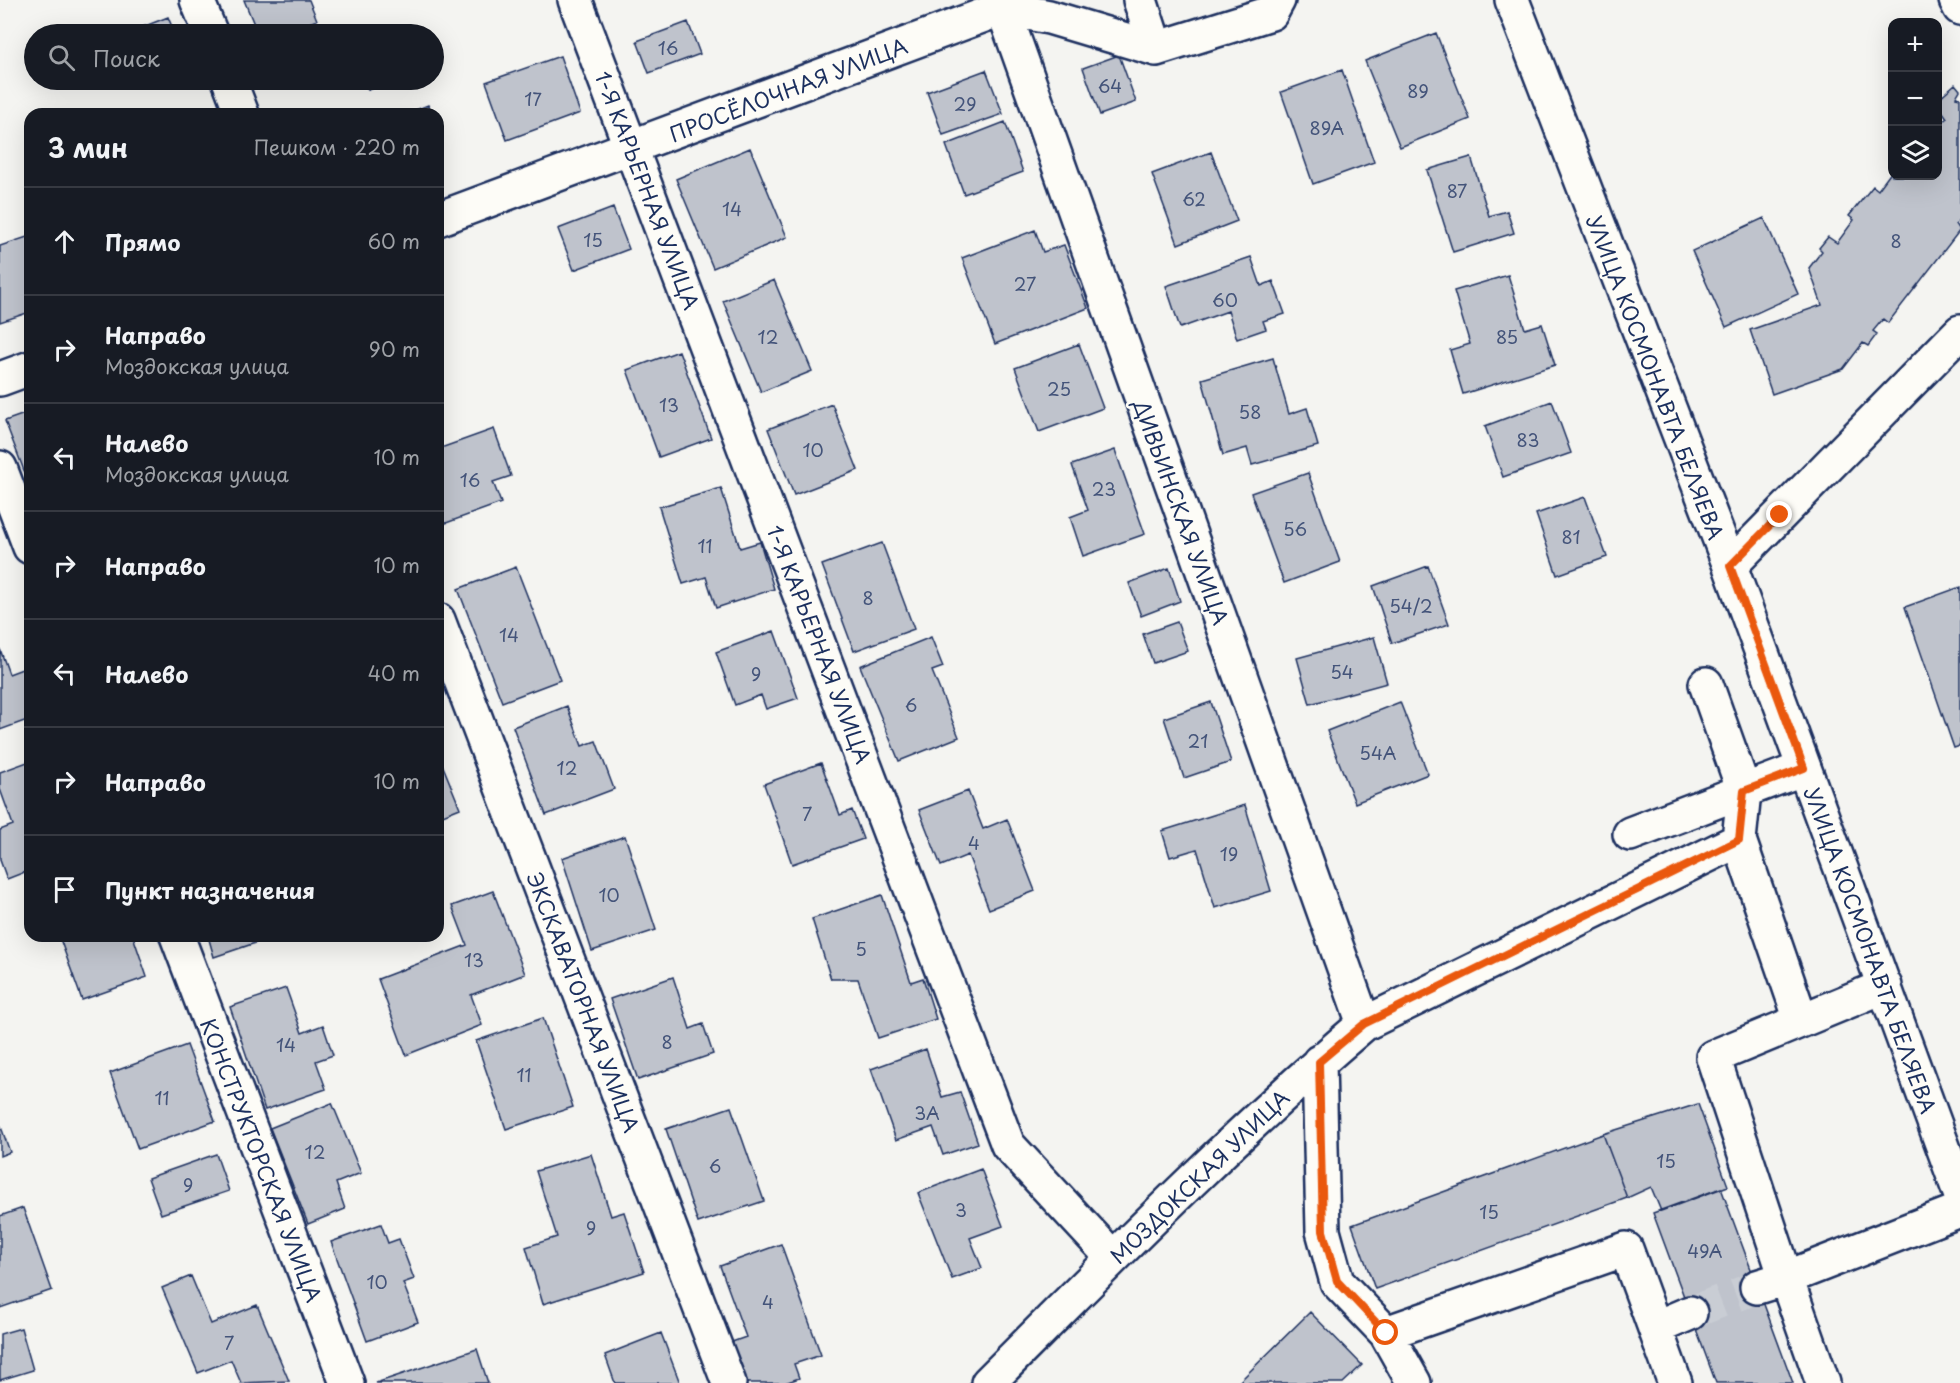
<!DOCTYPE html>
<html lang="ru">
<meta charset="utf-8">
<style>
:root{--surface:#171b24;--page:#242831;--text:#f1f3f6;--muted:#9ea1a6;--line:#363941}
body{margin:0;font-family:"Playpen Sans",sans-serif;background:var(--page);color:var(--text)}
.controls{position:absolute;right:18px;top:18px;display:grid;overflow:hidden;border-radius:12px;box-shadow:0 6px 24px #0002}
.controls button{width:54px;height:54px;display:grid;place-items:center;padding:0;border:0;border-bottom:2px solid var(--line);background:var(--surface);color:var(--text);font:30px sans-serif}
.stop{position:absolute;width:18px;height:18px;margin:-14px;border:4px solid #ea580c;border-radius:50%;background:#fff}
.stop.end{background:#ea580c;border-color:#fff;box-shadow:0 2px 6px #0008}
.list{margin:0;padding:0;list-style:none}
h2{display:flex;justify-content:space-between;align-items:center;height:78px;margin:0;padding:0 24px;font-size:26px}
h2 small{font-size:20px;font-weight:400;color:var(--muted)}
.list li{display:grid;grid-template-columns:39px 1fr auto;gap:18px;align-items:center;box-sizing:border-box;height:108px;padding:0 24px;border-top:2px solid var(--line)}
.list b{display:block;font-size:22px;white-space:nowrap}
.list p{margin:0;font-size:20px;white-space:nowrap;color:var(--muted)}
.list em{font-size:20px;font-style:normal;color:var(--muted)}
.icon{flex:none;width:33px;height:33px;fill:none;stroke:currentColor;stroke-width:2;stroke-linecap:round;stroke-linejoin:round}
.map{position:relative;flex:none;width:1960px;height:1383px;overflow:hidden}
.search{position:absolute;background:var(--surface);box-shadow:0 6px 24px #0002;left:24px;top:24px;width:420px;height:66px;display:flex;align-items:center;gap:15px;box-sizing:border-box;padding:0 21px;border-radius:33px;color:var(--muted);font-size:22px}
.panel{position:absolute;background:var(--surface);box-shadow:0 6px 24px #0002;left:24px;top:108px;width:420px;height:834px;border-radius:18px}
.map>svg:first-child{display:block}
.building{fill:#bfc3cc;stroke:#1b2f5e;stroke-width:1.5}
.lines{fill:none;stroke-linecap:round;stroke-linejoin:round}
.minor-tunnel{stroke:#c9cdd4;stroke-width:33;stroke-dasharray:33 16;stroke-linecap:butt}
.minor-casing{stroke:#1b2f5e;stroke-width:38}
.minor{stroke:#fdfcf7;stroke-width:33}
.route{stroke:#ea580c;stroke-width:8}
.labels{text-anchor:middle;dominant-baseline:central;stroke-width:5;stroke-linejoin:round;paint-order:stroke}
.number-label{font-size:18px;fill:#44547a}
.street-label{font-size:21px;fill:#1b2f5e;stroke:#fdfcf7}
</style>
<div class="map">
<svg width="1960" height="1383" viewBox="0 0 1960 1383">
<rect width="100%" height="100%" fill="#f4f4f1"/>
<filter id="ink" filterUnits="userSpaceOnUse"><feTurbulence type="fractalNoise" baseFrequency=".0167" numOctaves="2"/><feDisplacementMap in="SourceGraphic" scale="12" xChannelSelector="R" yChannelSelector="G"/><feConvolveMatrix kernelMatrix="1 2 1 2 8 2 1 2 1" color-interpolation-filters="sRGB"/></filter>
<g filter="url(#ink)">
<!-- building -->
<path class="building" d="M244,0H309L317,20L280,34H258Z
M168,17L175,34H125Z
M688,22L700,54L649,73L637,41Z
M1436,33L1470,119L1400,147L1365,61Z
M1119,55L1136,102L1100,115L1083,68Z
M560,56L580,113L507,140L486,82Z
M986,70L1003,114L943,135L927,92Z
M1342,70L1374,162L1313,184L1281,92Z
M363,80H391L368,90Z
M1955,84L1960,90L1956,97L1960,98V219L1956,224L1960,230L1888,323L1883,319L1873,331L1877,334L1868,346L1863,343L1843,369L1772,394L1750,330L1822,305L1809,268L1822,251L1819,248L1828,237L1837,243L1854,220L1849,216L1873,186L1878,190L1892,171V176H1938V126L1947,118L1938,105V99Z
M428,105L432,114H406Z
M1005,122L1023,172L964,194L946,145Z
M750,148L787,237L713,268L676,179Z
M1211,152L1237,221L1178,244L1152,174Z
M1471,157L1489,216L1507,211L1514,233L1453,252L1427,170Z
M613,208L629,249L574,270L558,229Z
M1764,218L1798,294L1726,327L1692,251Z
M1035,230L1043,252L1064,245L1088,308L995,344L962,258Z
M30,236V312L0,322V246Z
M1251,257L1261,286L1273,281L1285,314L1263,321L1266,329L1237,339L1228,311L1180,328L1166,286Z
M1508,275L1525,329L1542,324L1555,365L1463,394L1450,350L1470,344L1454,291Z
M774,280L812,371L761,392L723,301Z
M1079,344L1103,408L1039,432L1015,368Z
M679,351L711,438L659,457L627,370Z
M1273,358L1289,414L1307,408L1318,446L1252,465L1247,448L1223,455L1202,379Z
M1552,401L1571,453L1503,477L1485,426Z
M832,404L858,470L794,495L768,429Z
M30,412V480L28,481L5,421Z
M494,429L511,476L493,482L501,503L438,526V449Z
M1115,450L1145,534L1083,556L1070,517L1088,510L1072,465Z
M1308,473L1340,562L1284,583L1251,493Z
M721,488L740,548L760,542L774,589L716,608L706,577L683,584L659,507Z
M1585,497L1607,557L1557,575L1536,514Z
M882,543L914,629L854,651L822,565Z
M1428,566L1449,624L1392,643L1373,586Z
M516,567L560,680L502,702L458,589Z
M1169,568L1180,601L1141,616L1129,583Z
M1960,587V746L1954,748L1905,607Z
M1177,622L1188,651L1153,663L1143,634Z
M774,631L798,698L766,709L761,695L735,705L716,652Z
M931,637L943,667L932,671L959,737L899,761L860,666Z
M1374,637L1387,683L1310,704L1297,658Z
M0,649L9,674L30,666V719L0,730Z
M1211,702L1231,762L1184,778L1164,718Z
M1400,702L1428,774L1355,803L1327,731Z
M567,706L582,746L596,741L614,789L546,815L513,727Z
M438,754L460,808L438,817Z
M30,761V870L7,879L0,860V830L13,825L0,789V772Z
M821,763L840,815L852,810L863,839L792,864L764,784Z
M968,791L983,829L1007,819L1035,891L989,909L968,855L941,866L919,810Z
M1245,805L1271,891L1215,908L1197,849L1170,857L1162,831Z
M625,836L656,930L592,951L562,858Z
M493,891L525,974L471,995L482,1025L406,1055L378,979L467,945L452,906Z
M882,895L911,982L923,978L936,1019L878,1038L858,979H831L812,919Z
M59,936H133L147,977L82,1000Z
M208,936H267V939L214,957Z
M673,977L690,1029L703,1024L713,1054L638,1080L610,999Z
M286,988L302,1033L323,1025L333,1055L316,1061L326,1089L265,1110L230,1007Z
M543,1018L573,1107L506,1129L476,1041Z
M187,1045L215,1121L138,1149L110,1073Z
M926,1049L942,1097L960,1092L978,1143L943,1155L933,1127L896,1140L871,1069Z
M332,1103L361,1173L336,1183L345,1209L308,1224L270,1128Z
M1698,1104L1728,1186L1661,1211L1651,1187L1627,1198L1603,1134Z
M731,1107L764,1201L698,1223L666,1129Z
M0,1124L10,1152L0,1156Z
M1603,1134L1627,1198L1375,1289L1352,1225Z
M216,1154L229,1191L161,1214L148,1178Z
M591,1154L611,1216L624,1212L644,1272L543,1304L526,1247L557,1237L536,1171Z
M981,1169L1003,1226L970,1238L982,1268L952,1279L918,1193Z
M1721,1188L1793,1383H1716L1653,1213Z
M23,1208L52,1290L0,1308V1216Z
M381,1224L388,1243L399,1239L414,1279L403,1283L418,1322L367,1341L331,1242Z
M781,1244L821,1355L794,1364L799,1378L785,1383H747L732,1342L746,1337L720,1266Z
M191,1276L211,1324L257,1305L289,1381L241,1383L231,1360L198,1373L162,1288Z
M1310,1312L1362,1365L1343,1383H1238Z
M21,1328L33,1370L0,1380V1334Z
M661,1333L680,1383H615L605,1355Z
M477,1349L488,1383H376Z"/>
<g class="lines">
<!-- minor-tunnel -->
<path class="minor-tunnel" d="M1690,1313L1757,1287"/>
<!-- minor casing -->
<g class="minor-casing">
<path id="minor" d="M197,0L211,34
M575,0L1008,1145L1113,1258
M1000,0L1364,1024
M1140,0L1156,49
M1512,0L1730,566L1960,1193
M1956,0L1960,8
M229,80L242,114
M438,219L1003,8L1049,17L1156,49L1271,13L1278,0
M0,379L30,368
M0,468L30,547
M1730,566L1960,332
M438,620L729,1383
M1630,834L1804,768
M1739,840L1801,1020
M177,936L347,1383
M1319,1062L1323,1231L1337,1282L1386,1333
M1757,1287L1786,1278L1713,1057L1885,986
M1655,1328L1690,1313
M988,1383C1110,1261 1232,1136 1364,1024L1739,840L1744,791L1706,684
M1414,1383L1386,1333L1626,1249L1675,1383
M1823,1383L1786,1278L1960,1210"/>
</g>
<!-- minor -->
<use href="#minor" class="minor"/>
</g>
</g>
<g class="lines" filter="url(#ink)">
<!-- route -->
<path class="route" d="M1386,1333L1337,1281L1323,1231L1319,1062L1364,1024L1739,840L1744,791L1804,768L1730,566L1780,515"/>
</g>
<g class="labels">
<!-- number labels -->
<g class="number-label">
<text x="668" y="47">16</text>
<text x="1110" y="85">64</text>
<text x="1418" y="90">89</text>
<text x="533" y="98">17</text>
<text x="965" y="103">29</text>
<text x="1327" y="127">89А</text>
<text x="1457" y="190">87</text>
<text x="1194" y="198">62</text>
<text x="732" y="208">14</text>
<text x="593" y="239">15</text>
<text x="1896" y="240">8</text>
<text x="1025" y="283">27</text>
<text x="1225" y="299">60</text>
<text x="768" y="336">12</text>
<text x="1507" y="336">85</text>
<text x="1059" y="388">25</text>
<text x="669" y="404">13</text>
<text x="1250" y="411">58</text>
<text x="1528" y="439">83</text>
<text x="813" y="449">10</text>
<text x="470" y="479">16</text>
<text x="1104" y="488">23</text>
<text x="1295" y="528">56</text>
<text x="1571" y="536">81</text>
<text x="705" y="545">11</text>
<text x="868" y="597">8</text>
<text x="1411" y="605">54/2</text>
<text x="509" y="634">14</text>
<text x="1342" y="671">54</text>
<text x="756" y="673">9</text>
<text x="911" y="704">6</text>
<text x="1198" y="740">21</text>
<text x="1378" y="752">54А</text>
<text x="567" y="767">12</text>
<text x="807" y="813">7</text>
<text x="974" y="842">4</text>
<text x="1229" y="853">19</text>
<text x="609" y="894">10</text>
<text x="861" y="948">5</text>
<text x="474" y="959">13</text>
<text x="667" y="1041">8</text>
<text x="286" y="1044">14</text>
<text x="524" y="1074">11</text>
<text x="162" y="1097">11</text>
<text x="927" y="1112">3А</text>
<text x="315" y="1151">12</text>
<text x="1666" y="1160">15</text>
<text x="715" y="1165">6</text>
<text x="188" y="1184">9</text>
<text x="961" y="1209">3</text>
<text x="1489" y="1211">15</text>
<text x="591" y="1227">9</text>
<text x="1705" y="1250">49А</text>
<text x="377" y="1281">10</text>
<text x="768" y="1301">4</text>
<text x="229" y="1342">7</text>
</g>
<!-- street labels -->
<g class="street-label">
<text transform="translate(788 89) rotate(-21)">ПРОСЁЛОЧНАЯ УЛИЦА</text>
<text transform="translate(648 190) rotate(69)">1-Я КАРЬЕРНАЯ УЛИЦА</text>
<text transform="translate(1656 377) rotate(69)">УЛИЦА КОСМОНАВТА БЕЛЯЕВА</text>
<text transform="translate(1182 512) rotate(70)">ДИВЬИНСКАЯ УЛИЦА</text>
<text transform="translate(820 644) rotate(69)">1-Я КАРЬЕРНАЯ УЛИЦА</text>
<text transform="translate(1871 950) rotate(70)">УЛИЦА КОСМОНАВТА БЕЛЯЕВА</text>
<text transform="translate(584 1002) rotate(69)">ЭКСКАВАТОРНАЯ УЛИЦА</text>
<text transform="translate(262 1160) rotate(69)">КОНСТРУКТОРСКАЯ УЛИЦА</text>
<text transform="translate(1199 1176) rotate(-44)">МОЗДОКСКАЯ УЛИЦА</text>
</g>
</g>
</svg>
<div class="controls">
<button>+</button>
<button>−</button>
<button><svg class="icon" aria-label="layers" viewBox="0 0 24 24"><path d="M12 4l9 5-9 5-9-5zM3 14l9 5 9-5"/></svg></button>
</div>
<div class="stop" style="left:1386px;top:1333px"></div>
<div class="stop end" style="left:1780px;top:515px"></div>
<div class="search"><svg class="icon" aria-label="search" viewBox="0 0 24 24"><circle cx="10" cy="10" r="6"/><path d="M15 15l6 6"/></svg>Поиск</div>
<section class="panel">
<h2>3 мин<small>Пешком · 220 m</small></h2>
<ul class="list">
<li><svg class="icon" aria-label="ahead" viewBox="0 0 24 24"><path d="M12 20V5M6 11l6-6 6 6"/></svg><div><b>Прямо</b></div><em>60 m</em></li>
<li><svg class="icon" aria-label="right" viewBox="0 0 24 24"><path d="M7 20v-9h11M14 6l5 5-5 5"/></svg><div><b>Направо</b><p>Моздокская улица</p></div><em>90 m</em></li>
<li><svg class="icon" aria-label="left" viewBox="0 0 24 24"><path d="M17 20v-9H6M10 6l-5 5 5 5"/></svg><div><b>Налево</b><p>Моздокская улица</p></div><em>10 m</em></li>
<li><svg class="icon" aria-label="right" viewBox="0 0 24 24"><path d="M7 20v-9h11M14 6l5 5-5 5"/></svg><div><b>Направо</b></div><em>10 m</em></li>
<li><svg class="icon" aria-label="left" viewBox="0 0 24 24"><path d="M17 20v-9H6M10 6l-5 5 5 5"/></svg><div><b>Налево</b></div><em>40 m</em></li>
<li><svg class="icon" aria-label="right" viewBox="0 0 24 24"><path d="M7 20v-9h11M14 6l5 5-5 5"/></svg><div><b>Направо</b></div><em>10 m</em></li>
<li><svg class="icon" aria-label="arrive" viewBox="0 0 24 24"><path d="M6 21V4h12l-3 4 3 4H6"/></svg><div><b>Пункт назначения</b></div></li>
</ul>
</section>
</div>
